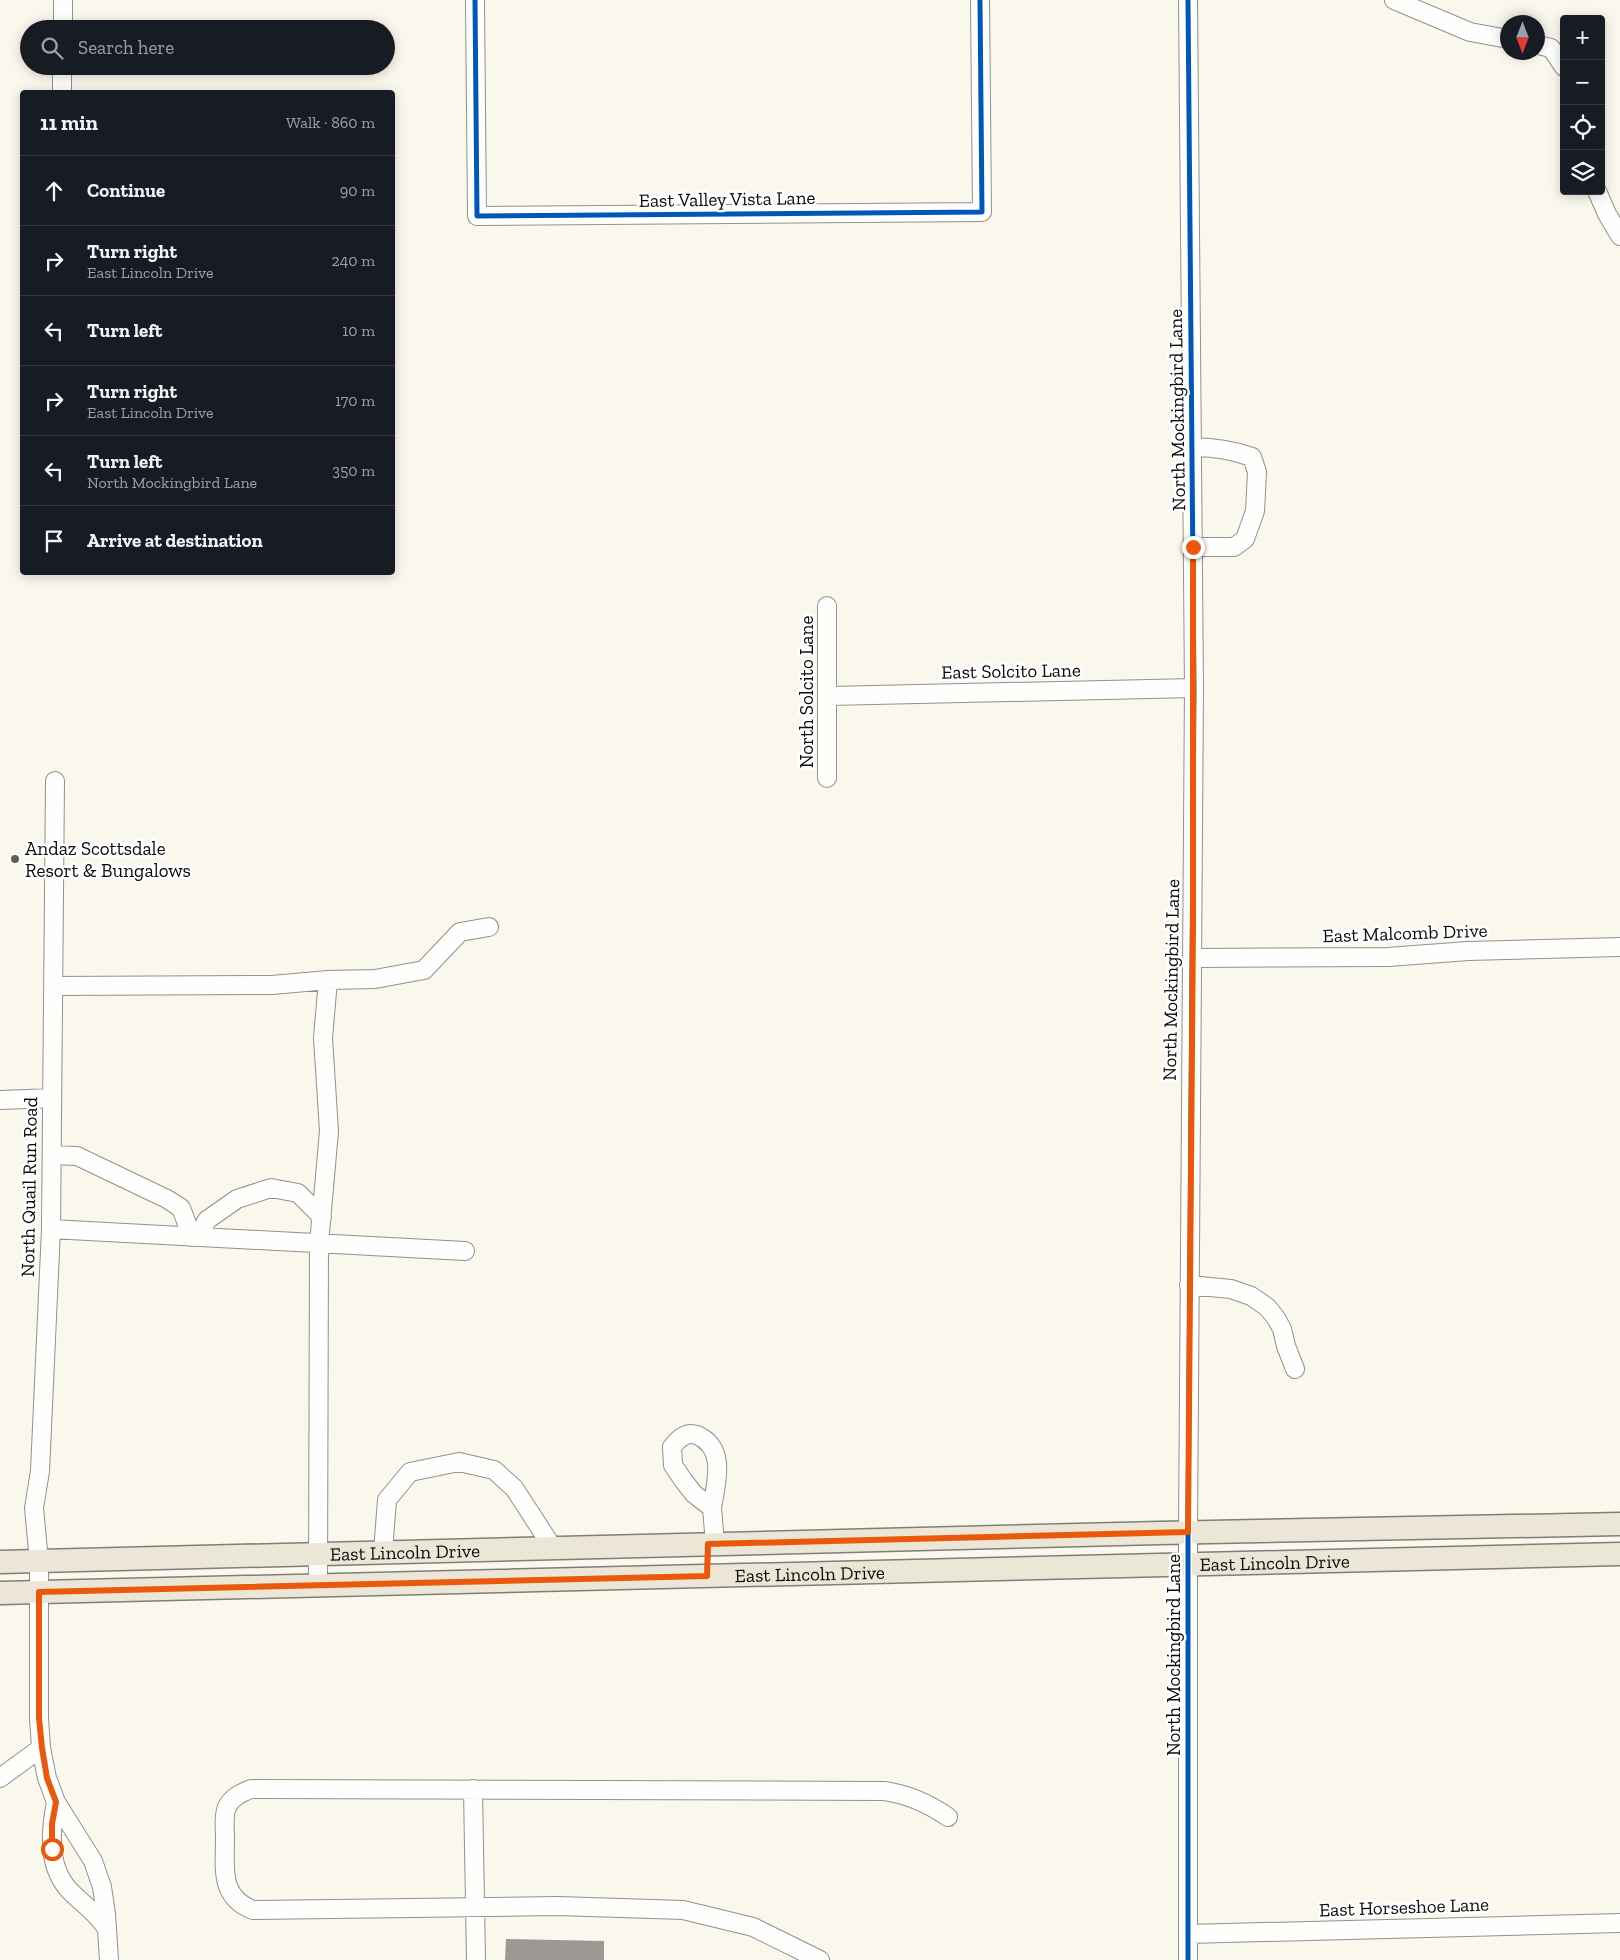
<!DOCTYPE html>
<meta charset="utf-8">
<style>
:root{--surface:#171b24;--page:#242831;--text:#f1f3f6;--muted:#9ea1a6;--line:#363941}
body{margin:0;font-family:"Zilla Slab",serif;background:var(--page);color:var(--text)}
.controls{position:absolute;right:15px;top:15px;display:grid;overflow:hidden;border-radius:5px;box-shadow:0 2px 12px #0003}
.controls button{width:45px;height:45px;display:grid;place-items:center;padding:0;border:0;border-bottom:1px solid var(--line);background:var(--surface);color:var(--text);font:25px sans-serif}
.compass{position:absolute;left:1500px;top:15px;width:45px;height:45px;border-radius:50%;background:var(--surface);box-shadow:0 2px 12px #0003;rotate:180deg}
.stop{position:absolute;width:15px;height:15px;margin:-11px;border:4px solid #ea580c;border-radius:50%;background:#fff}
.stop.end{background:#ea580c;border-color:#fff;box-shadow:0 1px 5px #0008}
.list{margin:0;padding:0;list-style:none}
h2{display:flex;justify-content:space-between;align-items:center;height:65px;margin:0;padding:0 20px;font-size:21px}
h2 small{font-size:16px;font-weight:400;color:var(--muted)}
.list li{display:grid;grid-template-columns:32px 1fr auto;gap:15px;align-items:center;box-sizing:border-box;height:70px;padding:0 20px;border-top:1px solid var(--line)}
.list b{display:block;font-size:19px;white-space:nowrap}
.list p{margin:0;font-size:16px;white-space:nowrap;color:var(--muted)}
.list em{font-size:16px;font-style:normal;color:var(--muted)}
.icon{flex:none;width:28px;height:28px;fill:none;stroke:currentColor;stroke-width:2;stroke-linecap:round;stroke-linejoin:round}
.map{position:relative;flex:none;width:1620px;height:1960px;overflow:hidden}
.search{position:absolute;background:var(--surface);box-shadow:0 2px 12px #0003;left:20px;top:20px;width:375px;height:55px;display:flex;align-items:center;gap:12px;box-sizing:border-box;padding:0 18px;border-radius:28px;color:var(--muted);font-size:19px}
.panel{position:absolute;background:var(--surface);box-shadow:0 2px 12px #0003;left:20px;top:90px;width:375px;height:485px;border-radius:5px}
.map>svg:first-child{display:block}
.building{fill:#9c9994}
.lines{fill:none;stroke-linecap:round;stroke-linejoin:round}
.minor-casing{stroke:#92918c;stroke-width:20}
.major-casing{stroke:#7f7e7a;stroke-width:25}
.minor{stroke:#fefefc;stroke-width:18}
.major{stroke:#ece6d6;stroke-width:22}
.cycleway-casing{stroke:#fff;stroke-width:8}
.cycleway{stroke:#0057b8;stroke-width:5}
.route{stroke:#ea580c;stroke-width:6}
.poi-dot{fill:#5e5d59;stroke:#fff;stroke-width:2}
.labels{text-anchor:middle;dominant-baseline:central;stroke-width:5;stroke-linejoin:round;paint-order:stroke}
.street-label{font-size:19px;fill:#0a0a0a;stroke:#fff}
.poi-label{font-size:19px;fill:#0a0a0a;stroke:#fff;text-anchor:start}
</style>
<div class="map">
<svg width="1620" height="1960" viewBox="0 0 1620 1960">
<rect width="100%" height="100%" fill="#faf7ed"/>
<!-- building -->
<path class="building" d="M506,1939L604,1941V1960H505Z"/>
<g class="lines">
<!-- minor casing -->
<g class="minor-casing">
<path id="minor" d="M475,0L477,216L982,212L980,0
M1188,0L1194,688L1188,1532V1960
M1394,0L1470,32L1508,39
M63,29V0
M1538,45L1551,48L1564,67
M62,92V66
M1597,191L1607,214L1620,236
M1192,447C1213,447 1232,450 1252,457L1257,472L1255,511L1245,539L1234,547H1193
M827,606V778
M829,696L1194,688
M55,781L51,1229L40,1471L34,1508L39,1561V1718L41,1748L47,1778L56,1802L93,1861L102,1887L106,1914L109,1960
M1192,958L1388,957L1468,951L1620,947
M53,986L272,985L328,980
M0,1100L52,1098
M52,1155L77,1156L167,1199L181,1208L192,1237
M51,1229L465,1251
M198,1237L207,1220L237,1199L271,1188L298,1193L322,1217
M1189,1285L1231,1289L1251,1296L1267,1307L1276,1318L1282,1329L1286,1346L1295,1369
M712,1508C716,1483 727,1448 697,1435C686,1431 678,1439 672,1447L673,1465L683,1480L694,1494L712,1508L715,1544
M383,1552L387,1500L410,1472L459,1462L494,1470L514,1488L553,1548
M318,1585L319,1244L329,1131L323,1038L328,980L375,979L424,970L460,932L489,927
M0,1778L41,1748
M473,1789L476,1960
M56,1802C50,1833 47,1869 72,1893C86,1907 95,1911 107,1929
M1188,1934L1620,1923
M820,1960L753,1927L683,1910L558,1906L253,1910C219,1897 225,1867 225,1838C225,1828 223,1816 227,1807C232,1797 241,1793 251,1789L884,1791C907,1794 929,1804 948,1817"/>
</g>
<!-- major casing -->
<g class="major-casing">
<g id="major">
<path id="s1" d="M0,1562L1160,1533L1620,1524"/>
<path id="s2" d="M0,1593L1620,1554"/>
</g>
</g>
<!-- minor -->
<use href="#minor" class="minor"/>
<!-- major -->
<use href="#major" class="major"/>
<!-- cycleway casing -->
<g class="cycleway-casing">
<path id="cycleway" d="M475,0L477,216L982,212L980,0
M1188,0L1194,688L1188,1532V1960"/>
</g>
<!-- cycleway -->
<use href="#cycleway" class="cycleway"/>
</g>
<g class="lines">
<!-- route -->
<path class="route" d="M52,1849V1824L56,1802L47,1778L42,1748L39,1718V1592L707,1576L708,1544L1188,1532L1193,925V547"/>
</g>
<!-- markers -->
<circle class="poi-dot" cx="15" cy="859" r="5"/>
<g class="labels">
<!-- street labels -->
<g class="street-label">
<text transform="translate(727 199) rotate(-1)">East Valley Vista Lane</text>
<text transform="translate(1177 410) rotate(-91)">North Mockingbird Lane</text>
<text transform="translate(1011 671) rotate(-1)">East Solcito Lane</text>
<text transform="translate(806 692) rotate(-90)">North Solcito Lane</text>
<text transform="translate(1405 933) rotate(-2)">East Malcomb Drive</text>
<text transform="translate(1171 980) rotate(-89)">North Mockingbird Lane</text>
<text transform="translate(29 1187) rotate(-89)">North Quail Run Road</text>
<text stroke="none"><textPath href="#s1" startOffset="405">East Lincoln Drive</textPath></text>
<text stroke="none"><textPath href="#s2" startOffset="1275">East Lincoln Drive</textPath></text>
<text stroke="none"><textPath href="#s2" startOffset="810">East Lincoln Drive</textPath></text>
<text transform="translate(1173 1655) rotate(-90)">North Mockingbird Lane</text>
<text transform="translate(1404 1907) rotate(-2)">East Horseshoe Lane</text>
</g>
<!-- poi labels -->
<g class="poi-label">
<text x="25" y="848">Andaz Scottsdale<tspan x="25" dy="22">Resort &amp; Bungalows</tspan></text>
</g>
</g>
</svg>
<div class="controls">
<button>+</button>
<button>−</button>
<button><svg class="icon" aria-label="locate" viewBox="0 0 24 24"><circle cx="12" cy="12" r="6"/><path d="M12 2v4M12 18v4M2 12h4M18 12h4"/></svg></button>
<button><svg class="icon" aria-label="layers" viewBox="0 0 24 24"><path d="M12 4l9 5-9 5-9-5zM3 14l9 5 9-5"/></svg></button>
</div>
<svg class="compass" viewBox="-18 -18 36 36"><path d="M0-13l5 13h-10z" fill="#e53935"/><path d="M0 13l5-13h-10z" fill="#9ea1a6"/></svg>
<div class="stop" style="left:52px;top:1849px"></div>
<div class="stop end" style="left:1193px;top:547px"></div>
<div class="search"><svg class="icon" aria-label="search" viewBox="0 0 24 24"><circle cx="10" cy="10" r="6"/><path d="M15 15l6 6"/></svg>Search here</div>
<section class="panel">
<h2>11 min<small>Walk · 860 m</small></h2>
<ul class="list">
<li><svg class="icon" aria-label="ahead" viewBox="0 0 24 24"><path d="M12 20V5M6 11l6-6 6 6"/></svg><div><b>Continue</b></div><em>90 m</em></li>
<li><svg class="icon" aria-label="right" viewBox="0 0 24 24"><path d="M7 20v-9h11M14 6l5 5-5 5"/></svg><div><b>Turn right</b><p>East Lincoln Drive</p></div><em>240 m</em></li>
<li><svg class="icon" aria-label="left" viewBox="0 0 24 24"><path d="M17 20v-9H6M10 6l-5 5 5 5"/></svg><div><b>Turn left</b></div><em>10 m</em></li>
<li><svg class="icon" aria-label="right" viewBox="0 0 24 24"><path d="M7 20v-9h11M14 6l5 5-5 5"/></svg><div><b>Turn right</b><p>East Lincoln Drive</p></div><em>170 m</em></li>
<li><svg class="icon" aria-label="left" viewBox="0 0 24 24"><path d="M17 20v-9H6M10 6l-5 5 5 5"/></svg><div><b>Turn left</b><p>North Mockingbird Lane</p></div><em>350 m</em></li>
<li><svg class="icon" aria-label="arrive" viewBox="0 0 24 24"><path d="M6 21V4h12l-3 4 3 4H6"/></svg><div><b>Arrive at destination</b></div></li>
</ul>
</section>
</div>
